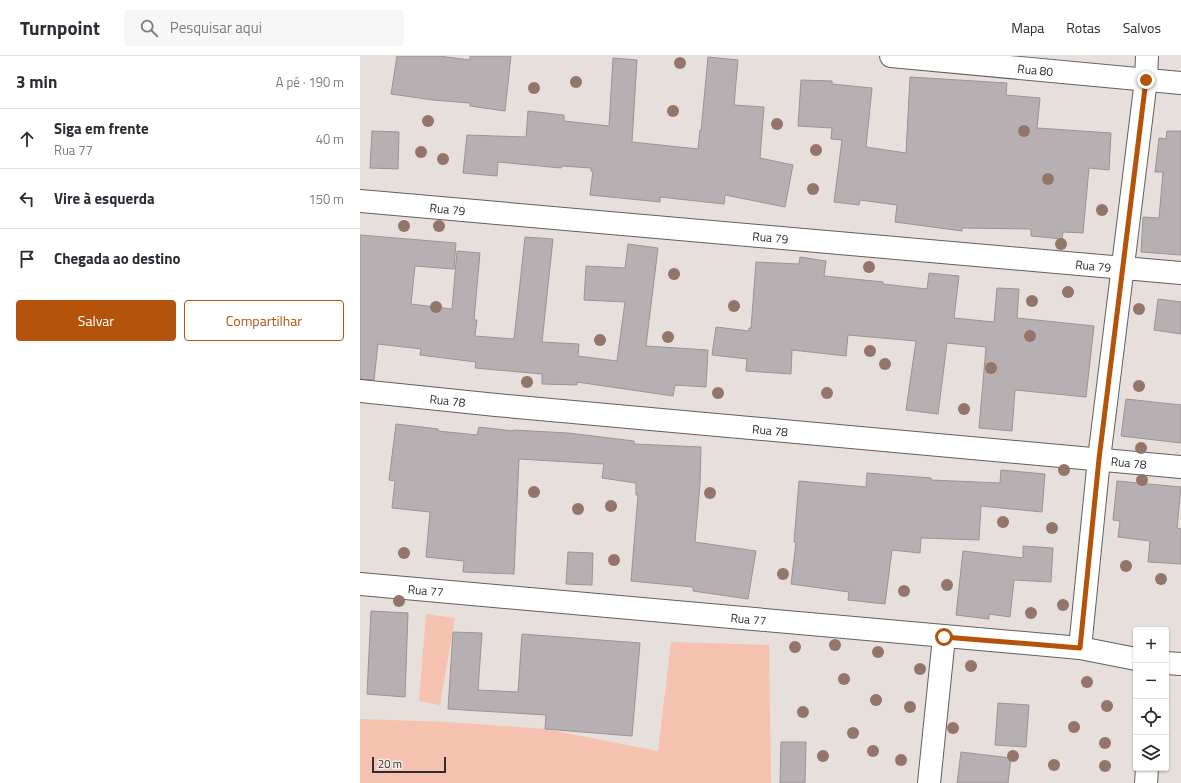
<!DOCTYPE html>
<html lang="pt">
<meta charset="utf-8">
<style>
:root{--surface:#fff;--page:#f7f7f7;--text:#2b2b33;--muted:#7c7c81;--line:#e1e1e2;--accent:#b45309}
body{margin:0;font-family:"Titillium Web",sans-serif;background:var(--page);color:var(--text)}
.controls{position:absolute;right:12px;bottom:12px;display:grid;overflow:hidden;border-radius:4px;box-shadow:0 1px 3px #0004}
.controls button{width:36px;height:36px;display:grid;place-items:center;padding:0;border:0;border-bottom:1px solid var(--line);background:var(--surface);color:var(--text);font:20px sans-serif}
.scale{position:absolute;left:12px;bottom:10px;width:74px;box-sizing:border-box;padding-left:4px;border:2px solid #2f2c2b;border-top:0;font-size:11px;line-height:14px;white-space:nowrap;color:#2f2c2b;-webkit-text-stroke:3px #f3ece9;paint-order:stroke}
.stop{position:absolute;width:12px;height:12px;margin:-9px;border:3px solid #b45309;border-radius:50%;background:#fff}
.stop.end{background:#b45309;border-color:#fff;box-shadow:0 1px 4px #0008}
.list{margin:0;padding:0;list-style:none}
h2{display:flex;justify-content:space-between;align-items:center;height:52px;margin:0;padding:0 16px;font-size:17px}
h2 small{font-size:13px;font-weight:400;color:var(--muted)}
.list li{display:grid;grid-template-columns:26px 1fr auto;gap:12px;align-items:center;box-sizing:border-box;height:60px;padding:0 16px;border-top:1px solid var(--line)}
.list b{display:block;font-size:15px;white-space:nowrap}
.list p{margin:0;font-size:13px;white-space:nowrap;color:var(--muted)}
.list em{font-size:13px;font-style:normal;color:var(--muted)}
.actions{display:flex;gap:8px;padding:12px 16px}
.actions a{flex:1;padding:9px 0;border:1px solid var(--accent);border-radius:4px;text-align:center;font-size:14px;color:var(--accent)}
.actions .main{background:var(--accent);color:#fff}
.icon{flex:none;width:22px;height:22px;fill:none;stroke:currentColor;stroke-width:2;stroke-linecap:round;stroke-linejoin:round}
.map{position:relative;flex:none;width:821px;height:727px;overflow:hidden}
header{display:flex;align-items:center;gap:24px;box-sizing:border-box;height:56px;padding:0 20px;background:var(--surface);border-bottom:1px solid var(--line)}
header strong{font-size:19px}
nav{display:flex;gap:22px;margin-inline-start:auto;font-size:14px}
.search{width:280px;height:36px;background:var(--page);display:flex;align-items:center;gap:10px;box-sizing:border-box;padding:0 14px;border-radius:4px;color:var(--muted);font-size:15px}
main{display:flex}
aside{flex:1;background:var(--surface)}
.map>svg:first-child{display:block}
.green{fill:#f5c2b0}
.building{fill:#b7b0b2;stroke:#9b9496}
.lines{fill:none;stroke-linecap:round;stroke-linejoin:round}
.minor-casing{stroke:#645e5c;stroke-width:24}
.minor{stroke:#fff;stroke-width:22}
.tree{fill:#93756a}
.route{stroke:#b45309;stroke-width:5}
.labels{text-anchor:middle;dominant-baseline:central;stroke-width:4;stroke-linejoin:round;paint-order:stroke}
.street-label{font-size:12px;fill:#2f2c2b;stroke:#f3ece9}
</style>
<header>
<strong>Turnpoint</strong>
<div class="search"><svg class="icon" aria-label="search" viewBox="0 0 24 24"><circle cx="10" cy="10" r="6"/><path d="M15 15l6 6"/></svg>Pesquisar aqui</div>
<nav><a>Mapa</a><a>Rotas</a><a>Salvos</a></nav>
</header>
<main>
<aside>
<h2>3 min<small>A pé · 190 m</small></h2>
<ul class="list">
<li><svg class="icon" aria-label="ahead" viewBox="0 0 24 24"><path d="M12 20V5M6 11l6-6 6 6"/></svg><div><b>Siga em frente</b><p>Rua 77</p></div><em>40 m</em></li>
<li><svg class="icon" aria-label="left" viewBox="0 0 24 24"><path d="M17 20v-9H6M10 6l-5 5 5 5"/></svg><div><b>Vire à esquerda</b></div><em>150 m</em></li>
<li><svg class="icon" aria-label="arrive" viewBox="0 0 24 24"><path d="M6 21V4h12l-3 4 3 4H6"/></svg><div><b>Chegada ao destino</b></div></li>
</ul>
<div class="actions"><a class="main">Salvar</a><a>Compartilhar</a></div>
</aside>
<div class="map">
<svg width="821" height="727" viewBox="0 0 821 727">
<rect width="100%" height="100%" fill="#e6dfdc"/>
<!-- green -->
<path class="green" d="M66,558L95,562L80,649L59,645Z
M311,586L409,589L411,727H0V663L87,666L185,673L298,695Z"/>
<!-- building -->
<path class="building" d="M37,0H79L110,4V0H151L145,55L110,50V47L73,44L31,38Z
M348,1L378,4L374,49L404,51L400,102L433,109L425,151L365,139L364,148L300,141V146L230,139L233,115H231V112L202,110L201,112L138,106L137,120L103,117L107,79L166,81L168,55L204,59V65L249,70L253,2L277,4L272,86L338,93L340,74L341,75Z
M550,21L647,27L646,39L680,42L677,72L751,77L749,114L729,112L723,177L703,176L702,183L671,180V173L602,172V175L535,166L537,149L500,144L499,149L474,146L482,84L471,83L472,72L438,70L441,24L472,25V28L512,32L506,91L546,97Z
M12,75L39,76L38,113L10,112Z
M807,75H821V199L781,196L783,161L799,162L803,116H795L799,82L806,83Z
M0,179L96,187L94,213L55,210L51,248L92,253L97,195L120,197L114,264H117L115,280L154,283L165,181L193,183L182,286L219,288L218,300L257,305L265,246L224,244L226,210L265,212L268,188L298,192L286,290L348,294L346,331L315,329L313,340L217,326V329L182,328V318L115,312L116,306L60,299L61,293L18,288L14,324L0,323Z
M440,201L466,205L464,220L523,226V228L567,233L569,217L599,220L594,262L634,266L637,232L659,233L657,262L734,270L726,341L655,334L652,375L619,372L626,291L587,287L578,358L546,354L556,285L488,279L486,300L432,294L431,318L386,315L387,303L352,299L356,271L389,275V272H391L396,206L439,208Z
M798,243L821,246V278L794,274Z
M766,343L821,349V387L761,380Z
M36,368L78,373V375L117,379L119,371L153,375V374L208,377L274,385V388L341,391L340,428L335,486L396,495L388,543L333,535V531L271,525L278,439H276V427L242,422L244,408L159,403L154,518L103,516L104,505L66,501L70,456L32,452L35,425L29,424Z
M641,414L685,418L682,456L621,450L619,484L561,482L560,497L532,494L525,548L488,544L489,536L431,528L436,486H434L439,425L506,431L507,417L571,422V424L640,427Z
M757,425L821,431L817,472L821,473V508L788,506L790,485L758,481L760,465L753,464Z
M663,490L693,492L691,526L654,524L650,561L629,558V563L596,559L603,495L663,502Z
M208,496L233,497L232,529L206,528Z
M11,555L48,557L45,641L7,638Z
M93,576L122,577L118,634L158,636L162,578L280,587L272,680L185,673L186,659L88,653Z
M638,647L669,649L666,691L635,689Z
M421,686H446L445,727H420Z
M601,696L651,702L648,727H597Z"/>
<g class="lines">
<!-- minor casing -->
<g class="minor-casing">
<g id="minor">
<path id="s1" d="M531,0L821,27"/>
<path id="s2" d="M0,145L821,217"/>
<path id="s3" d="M0,335L136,349L821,411"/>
<path id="s4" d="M0,528L720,592L776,603"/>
<path d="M720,592L739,403L786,24L787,0"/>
<path d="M806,607L821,608"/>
<path d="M569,727L584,581"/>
<path d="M786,727L787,712"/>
</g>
</g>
<!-- minor -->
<use href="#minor" class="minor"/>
</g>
<!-- trees -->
<g class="tree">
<circle cx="320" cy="7" r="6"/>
<circle cx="216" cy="26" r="6"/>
<circle cx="174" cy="32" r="6"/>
<circle cx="313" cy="55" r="6"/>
<circle cx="68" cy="65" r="6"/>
<circle cx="417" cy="68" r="6"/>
<circle cx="664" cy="75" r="6"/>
<circle cx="456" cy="94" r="6"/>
<circle cx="61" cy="96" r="6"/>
<circle cx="83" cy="103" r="6"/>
<circle cx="688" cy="123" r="6"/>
<circle cx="453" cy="133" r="6"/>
<circle cx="742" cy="154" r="6"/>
<circle cx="44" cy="170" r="6"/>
<circle cx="79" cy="170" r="6"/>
<circle cx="701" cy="188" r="6"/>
<circle cx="509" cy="211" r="6"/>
<circle cx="314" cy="218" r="6"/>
<circle cx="708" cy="236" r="6"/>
<circle cx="672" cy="245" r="6"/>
<circle cx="374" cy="250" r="6"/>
<circle cx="76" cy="251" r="6"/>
<circle cx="779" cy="253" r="6"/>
<circle cx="670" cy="280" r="6"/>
<circle cx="308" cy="281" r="6"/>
<circle cx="240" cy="284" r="6"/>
<circle cx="510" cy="295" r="6"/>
<circle cx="525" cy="308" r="6"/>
<circle cx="631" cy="312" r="6"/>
<circle cx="167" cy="326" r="6"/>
<circle cx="779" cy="330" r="6"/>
<circle cx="358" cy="337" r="6"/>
<circle cx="467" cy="337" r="6"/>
<circle cx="604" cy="353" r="6"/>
<circle cx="781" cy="392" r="6"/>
<circle cx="704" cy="414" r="6"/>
<circle cx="782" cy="424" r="6"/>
<circle cx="174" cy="436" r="6"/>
<circle cx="350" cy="437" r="6"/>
<circle cx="251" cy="450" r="6"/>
<circle cx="218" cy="453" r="6"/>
<circle cx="643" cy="466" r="6"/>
<circle cx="692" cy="472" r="6"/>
<circle cx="44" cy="497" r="6"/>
<circle cx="254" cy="504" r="6"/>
<circle cx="766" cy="510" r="6"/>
<circle cx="423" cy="518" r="6"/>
<circle cx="801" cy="523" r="6"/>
<circle cx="587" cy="529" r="6"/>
<circle cx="544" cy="535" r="6"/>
<circle cx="39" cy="545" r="6"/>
<circle cx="703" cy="549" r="6"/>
<circle cx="671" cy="557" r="6"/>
<circle cx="475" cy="589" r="6"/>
<circle cx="435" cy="591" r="6"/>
<circle cx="518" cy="596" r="6"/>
<circle cx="611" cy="610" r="6"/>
<circle cx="560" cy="613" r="6"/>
<circle cx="484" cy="623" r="6"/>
<circle cx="727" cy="626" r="6"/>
<circle cx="516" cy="644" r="6"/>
<circle cx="747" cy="650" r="6"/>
<circle cx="550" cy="651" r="6"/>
<circle cx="443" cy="656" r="6"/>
<circle cx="714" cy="671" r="6"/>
<circle cx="593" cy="672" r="6"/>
<circle cx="493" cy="677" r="6"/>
<circle cx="745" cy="687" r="6"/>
<circle cx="513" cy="695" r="6"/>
<circle cx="463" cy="700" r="6"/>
<circle cx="653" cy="700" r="6"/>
<circle cx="541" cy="704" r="6"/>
<circle cx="694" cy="709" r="6"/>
<circle cx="745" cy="710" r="6"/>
</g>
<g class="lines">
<!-- route -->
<path class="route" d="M584,581L720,592L739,403L786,24"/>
</g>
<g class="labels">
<!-- street labels -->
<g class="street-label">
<text stroke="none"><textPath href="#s1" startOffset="145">Rua 80</textPath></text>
<text stroke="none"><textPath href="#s2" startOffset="88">Rua 79</textPath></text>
<text stroke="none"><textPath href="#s2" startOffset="412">Rua 79</textPath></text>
<text stroke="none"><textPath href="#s2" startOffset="736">Rua 79</textPath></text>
<text stroke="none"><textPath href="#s3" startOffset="88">Rua 78</textPath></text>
<text stroke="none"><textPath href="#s3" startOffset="412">Rua 78</textPath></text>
<text stroke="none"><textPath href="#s3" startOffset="772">Rua 78</textPath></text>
<text stroke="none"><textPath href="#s4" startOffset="66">Rua 77</textPath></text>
<text stroke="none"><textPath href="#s4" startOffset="390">Rua 77</textPath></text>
</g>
</g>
</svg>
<div class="controls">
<button>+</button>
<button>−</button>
<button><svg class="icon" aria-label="locate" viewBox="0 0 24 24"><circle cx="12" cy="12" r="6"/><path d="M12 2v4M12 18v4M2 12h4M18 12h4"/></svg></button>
<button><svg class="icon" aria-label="layers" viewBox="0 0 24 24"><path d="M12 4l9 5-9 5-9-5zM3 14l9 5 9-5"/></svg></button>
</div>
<div class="scale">20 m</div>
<div class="stop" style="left:584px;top:581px"></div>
<div class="stop end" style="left:786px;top:24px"></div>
</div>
</main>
